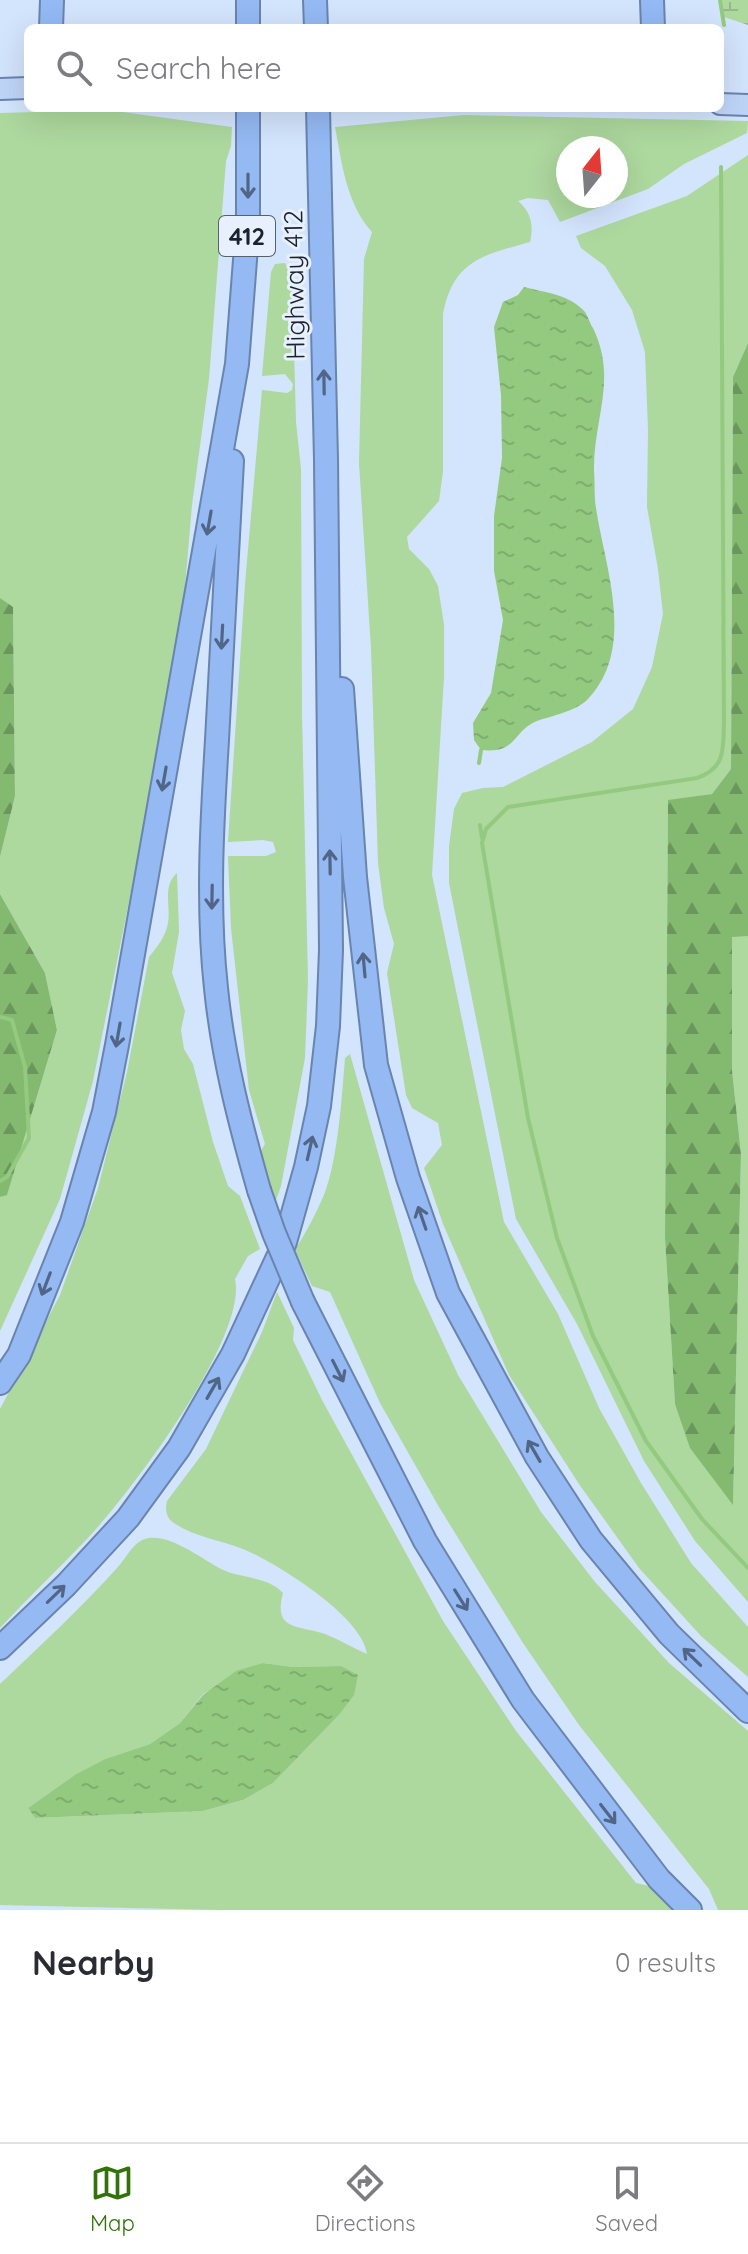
<!DOCTYPE html>
<style>
:root{--surface:#fff;--page:#f7f7f7;--text:#2b2b33;--muted:#7c7c81;--line:#e1e1e2;--accent:#31720b}
body{margin:0;font-family:Quicksand,sans-serif;background:var(--page);color:var(--text)}
.compass{position:absolute;left:556px;top:136px;width:72px;height:72px;border-radius:50%;background:var(--surface);box-shadow:0 8px 32px #0002;rotate:17deg}
.list{margin:0;padding:0;list-style:none}
h2{display:flex;justify-content:space-between;align-items:center;height:104px;margin:0;padding:0 32px;font-size:34px}
h2 small{font-size:26px;font-weight:400;color:var(--muted)}
.icon{flex:none;width:44px;height:44px;fill:none;stroke:currentColor;stroke-width:2;stroke-linecap:round;stroke-linejoin:round}
.map{position:relative;flex:none;width:748px;height:1910px;overflow:hidden}
.search{position:absolute;background:var(--surface);box-shadow:0 8px 32px #0002;left:24px;right:24px;top:24px;height:88px;display:flex;align-items:center;gap:20px;box-sizing:border-box;padding:0 28px;border-radius:12px;color:var(--muted);font-size:30px}
.sheet{height:232px;background:var(--surface)}
nav{display:flex;justify-content:space-around;align-items:center;box-sizing:border-box;height:112px;border-top:2px solid var(--line);background:var(--surface);font-size:22px;color:var(--muted)}
nav a{display:grid;justify-items:center;gap:4px}
nav .on{color:var(--accent)}
.map>svg:first-child{display:block}
.grass{fill:#add89e;fill-rule:evenodd}
.forest{fill:url(#forest-firs)}
.wetland{fill:url(#wetland-marsh)}
.water{fill:url(#water-ripples)}
.lines{fill:none;stroke-linecap:round;stroke-linejoin:round}
.stream{stroke:#94ca7f;stroke-width:4}
.primary-casing{stroke:#6984ae;stroke-width:24}
.highway-casing{stroke:#6984ae;stroke-width:26}
.primary{stroke:#bfd5f8;stroke-width:20}
.highway{stroke:#94b9f3;stroke-width:22}
.highway-bridge-casing{stroke:#6984ae;stroke-width:26;stroke-linecap:butt}
.highway-bridge{stroke:#94b9f3;stroke-width:22}
.oneway{stroke:#516687}
.labels{text-anchor:middle;dominant-baseline:central;stroke-width:6;stroke-linejoin:round;paint-order:stroke}
.shield{fill:#e8f0fd;stroke:#58606c;stroke-width:2}
.shield-label{font-size:24px;font-weight:bold;fill:#1a222e}
.street-label{font-size:26px;fill:#1a222e;stroke:#e8f0fd}
</style>
<div class="map">
<svg width="748" height="1910" viewBox="0 0 748 1910">
<defs>
<pattern id="forest-firs" width="22" height="20" patternUnits="userSpaceOnUse" patternTransform="scale(2)"><rect width="22" height="20" fill="#84ba6f"/><path d="M5 1l3.5 6h-7zM16 11l3.5 6h-7z" fill="#6b975c"/></pattern>
<pattern id="wetland-marsh" width="20" height="14" patternUnits="userSpaceOnUse" patternTransform="scale(2)"><rect width="20" height="14" fill="#add89e"/><path d="M1 5h8M5 5V1M11 12h8M15 12V8" fill="none" stroke="#94b988"/></pattern>
<pattern id="water-ripples" width="26" height="14" patternUnits="userSpaceOnUse" patternTransform="scale(2)"><rect width="26" height="14" fill="#94ca7f"/><path d="M2 4q2-2 4 0t4 0M15 11q2-2 4 0t4 0" fill="none" stroke="#7fad6e"/></pattern>
</defs>
<rect width="100%" height="100%" fill="#d3e4fd"/>
<!-- grass -->
<path class="grass" d="M108,110L232,127L231,146L226,161L209,379L192,505L184,598L155,772L93,1081L60,1199L0,1331V1197L7,1194L57,1030L45,973L0,894V857L15,796L13,608L0,598V113Z
M464,115L748,121L747,133L684,164L648,189L560,222L548,200L528,198L518,201C531,212 534,225 530,242C484,255 453,260 443,314V471L439,501L407,537L409,549L429,569L438,586L444,625V677L432,875L504,1222L558,1314L599,1408L641,1483L691,1563L748,1627V1677L701,1636L639,1568L579,1484L509,1375L443,1224L424,1168L442,1145L438,1123L412,1108L406,1095L387,973L394,944L384,908L378,863L371,648L359,463L364,259L372,232C346,203 342,163 335,127ZM568,148H616V196H568Z
M748,155V343L733,377L731,769L712,794L668,801L665,1238L675,1404L733,1504L741,1154L732,1070V936H748V1602L695,1541L644,1461L577,1324L516,1219L449,883V846L454,809L462,793L483,788L503,787L592,742L633,709L652,667L663,614L658,569L647,507L648,429L645,352L632,310L605,266L581,248L576,236L687,196Z
M285,263L292,277L296,422L301,469L302,713L308,980L305,1058L281,1186L275,1203L259,1154L265,1144L249,1090L231,928L228,856H266L276,852L273,842L263,840L228,842L245,584L262,390L287,393L292,390L293,384L285,374L262,376L271,272L275,264Z
M177,873L179,932L172,973L185,1011L181,1030L184,1049L193,1064L213,1142L228,1186L240,1196L260,1249L248,1256L235,1279C248,1338 128,1496 86,1540C57,1570 28,1598 0,1628V1409L60,1295L98,1188L127,1072L149,957C157,947 166,936 168,923C171,906 162,886 177,873Z
M350,1054L414,1280L458,1375L541,1512L595,1582L669,1663L748,1731V1910H718L709,1889L579,1725L523,1643L439,1507L380,1403L330,1292L312,1286L295,1250C306,1232 316,1214 324,1195C338,1160 342,1095 345,1058Z
M277,1292L294,1328L293,1340L322,1400L443,1621L516,1731L636,1883L649,1886L673,1910H218L0,1905V1684C40,1646 81,1608 118,1567C127,1557 134,1540 149,1538C172,1535 202,1559 221,1569C241,1579 268,1576 283,1593C272,1632 301,1625 325,1634C340,1640 353,1648 367,1654C363,1617 277,1563 243,1549C221,1540 194,1537 174,1523C166,1518 165,1510 167,1501L206,1449L262,1332ZM263,1663L293,1667L341,1666L338,1716L273,1783L243,1800L203,1811L35,1818L28,1808L76,1774L105,1759L150,1744L180,1723L203,1694Z"/>
<!-- forest -->
<path class="forest" d="M748,343V936L732,937V1070L741,1154L733,1505L690,1448L675,1404L665,1238L668,800L712,794L731,769L733,377Z
M0,598L13,607L15,796L0,857Z
M0,894L45,973L57,1030L7,1195L0,1197Z"/>
<!-- wetland -->
<path class="wetland" d="M720,0H748V25L721,16Z"/>
<!-- water -->
<path class="water" d="M524,287C546,293 569,294 585,312C588,316 590,324 593,328C618,380 593,419 594,471C595,483 594,496 596,508C605,568 637,649 587,700C576,711 551,716 537,721C511,732 518,754 481,750L474,740L473,723L491,693L503,620L494,571V516L502,458L501,395L494,327L503,302L518,295Z
M263,1663L293,1667L341,1666L358,1675L354,1695L338,1716L273,1783L243,1800L203,1811L35,1818L28,1808L76,1774L105,1759L150,1744L180,1723L203,1695L236,1671Z"/>
<g class="lines">
<!-- stream -->
<path class="stream" d="M720,0L724,25
M721,167L724,723C723,749 726,768 697,778L508,807L486,829L482,843L528,1118L557,1238L593,1336L646,1441L702,1519L748,1568
M479,763L481,750
M480,825L482,838
M0,1017L12,1020L25,1067L29,1138L7,1177L0,1181"/>
<!-- primary casing -->
<g class="primary-casing">
<path id="primary" d="M0,89L28,88
M720,104L748,105"/>
</g>
<!-- highway casing -->
<g class="highway-casing">
<path id="highway" d="M315,0L316,28
M652,0L653,28
M51,28L52,0
M248,28V0
M232,461C227,554 222,647 217,740C212,822 207,906 216,988C223,1058 240,1123 259,1190
M342,689L355,877L376,1065L408,1178L448,1293L537,1457L591,1540L669,1634L748,1711
M303,1302L425,1541L523,1700L659,1879L690,1910
M0,1383L19,1355L72,1222L104,1112L117,1045L237,364L248,221V108
M0,1648L66,1585L128,1518L179,1448L233,1354L285,1242L306,1167L319,1106L328,1026L331,950L326,460L318,108"/>
</g>
<!-- primary -->
<use href="#primary" class="primary"/>
<!-- highway -->
<use href="#highway" class="highway"/>
<!-- highway-bridge casing -->
<g class="highway-bridge-casing">
<path id="highway-bridge" d="M259,1190L274,1233L303,1302"/>
</g>
<!-- highway-bridge -->
<use href="#highway-bridge" class="highway-bridge"/>
</g>
<!-- one-way arrows -->
<defs><path id="oneway-shaft" d="M-6 0H5M1.5-3L5.5 0L1.5 3" fill="none" stroke-width="1.6" stroke-linecap="round" stroke-linejoin="round" transform="scale(2)"/></defs>
<g class="oneway">
<use href="#oneway-shaft" transform="translate(248 186) rotate(90)"/>
<use href="#oneway-shaft" transform="translate(324 382) rotate(-91)"/>
<use href="#oneway-shaft" transform="translate(209 523) rotate(100)"/>
<use href="#oneway-shaft" transform="translate(222 637) rotate(93)"/>
<use href="#oneway-shaft" transform="translate(164 779) rotate(100)"/>
<use href="#oneway-shaft" transform="translate(330 862) rotate(-91)"/>
<use href="#oneway-shaft" transform="translate(212 897) rotate(91)"/>
<use href="#oneway-shaft" transform="translate(364 965) rotate(-95)"/>
<use href="#oneway-shaft" transform="translate(118 1035) rotate(100)"/>
<use href="#oneway-shaft" transform="translate(310 1148) rotate(-77)"/>
<use href="#oneway-shaft" transform="translate(422 1218) rotate(-109)"/>
<use href="#oneway-shaft" transform="translate(46 1284) rotate(111)"/>
<use href="#oneway-shaft" transform="translate(338 1371) rotate(63)"/>
<use href="#oneway-shaft" transform="translate(213 1388) rotate(-60)"/>
<use href="#oneway-shaft" transform="translate(534 1451) rotate(-120)"/>
<use href="#oneway-shaft" transform="translate(56 1594) rotate(-44)"/>
<use href="#oneway-shaft" transform="translate(461 1600) rotate(58)"/>
<use href="#oneway-shaft" transform="translate(692 1657) rotate(-136)"/>
<use href="#oneway-shaft" transform="translate(608 1814) rotate(52)"/>
</g>
<g class="labels">
<!-- shield labels -->
<rect class="shield" x="219" y="216" width="56" height="40" rx="6"/>
<g class="shield-label">
<text x="247" y="236">412</text>
</g>
<!-- street labels -->
<g class="street-label">
<text transform="translate(294 285) rotate(-91)">Highway 412</text>
</g>
</g>
</svg>
<svg class="compass" viewBox="-18 -18 36 36"><path d="M0-13l5 13h-10z" fill="#e53935"/><path d="M0 13l5-13h-10z" fill="#7c7c81"/></svg>
<div class="search"><svg class="icon" aria-label="search" viewBox="0 0 24 24"><circle cx="10" cy="10" r="6"/><path d="M15 15l6 6"/></svg>Search here</div>
</div>
<section class="sheet">
<h2>Nearby<small>0 results</small></h2>
<ul class="list">
</ul>
</section>
<nav>
<a class="on"><svg class="icon" aria-label="map" viewBox="0 0 24 24"><path d="M3 6l6-2 6 2 6-2v14l-6 2-6-2-6 2zM9 4v14M15 6v14"/></svg>Map</a>
<a><svg class="icon" aria-label="directions" viewBox="0 0 24 24"><path d="M12 3l9 9-9 9-9-9zM9 14v-3h6M13 9l2 2-2 2"/></svg>Directions</a>
<a><svg class="icon" aria-label="saved" viewBox="0 0 24 24"><path d="M7 4h10v16l-5-4-5 4z"/></svg>Saved</a>
</nav>
